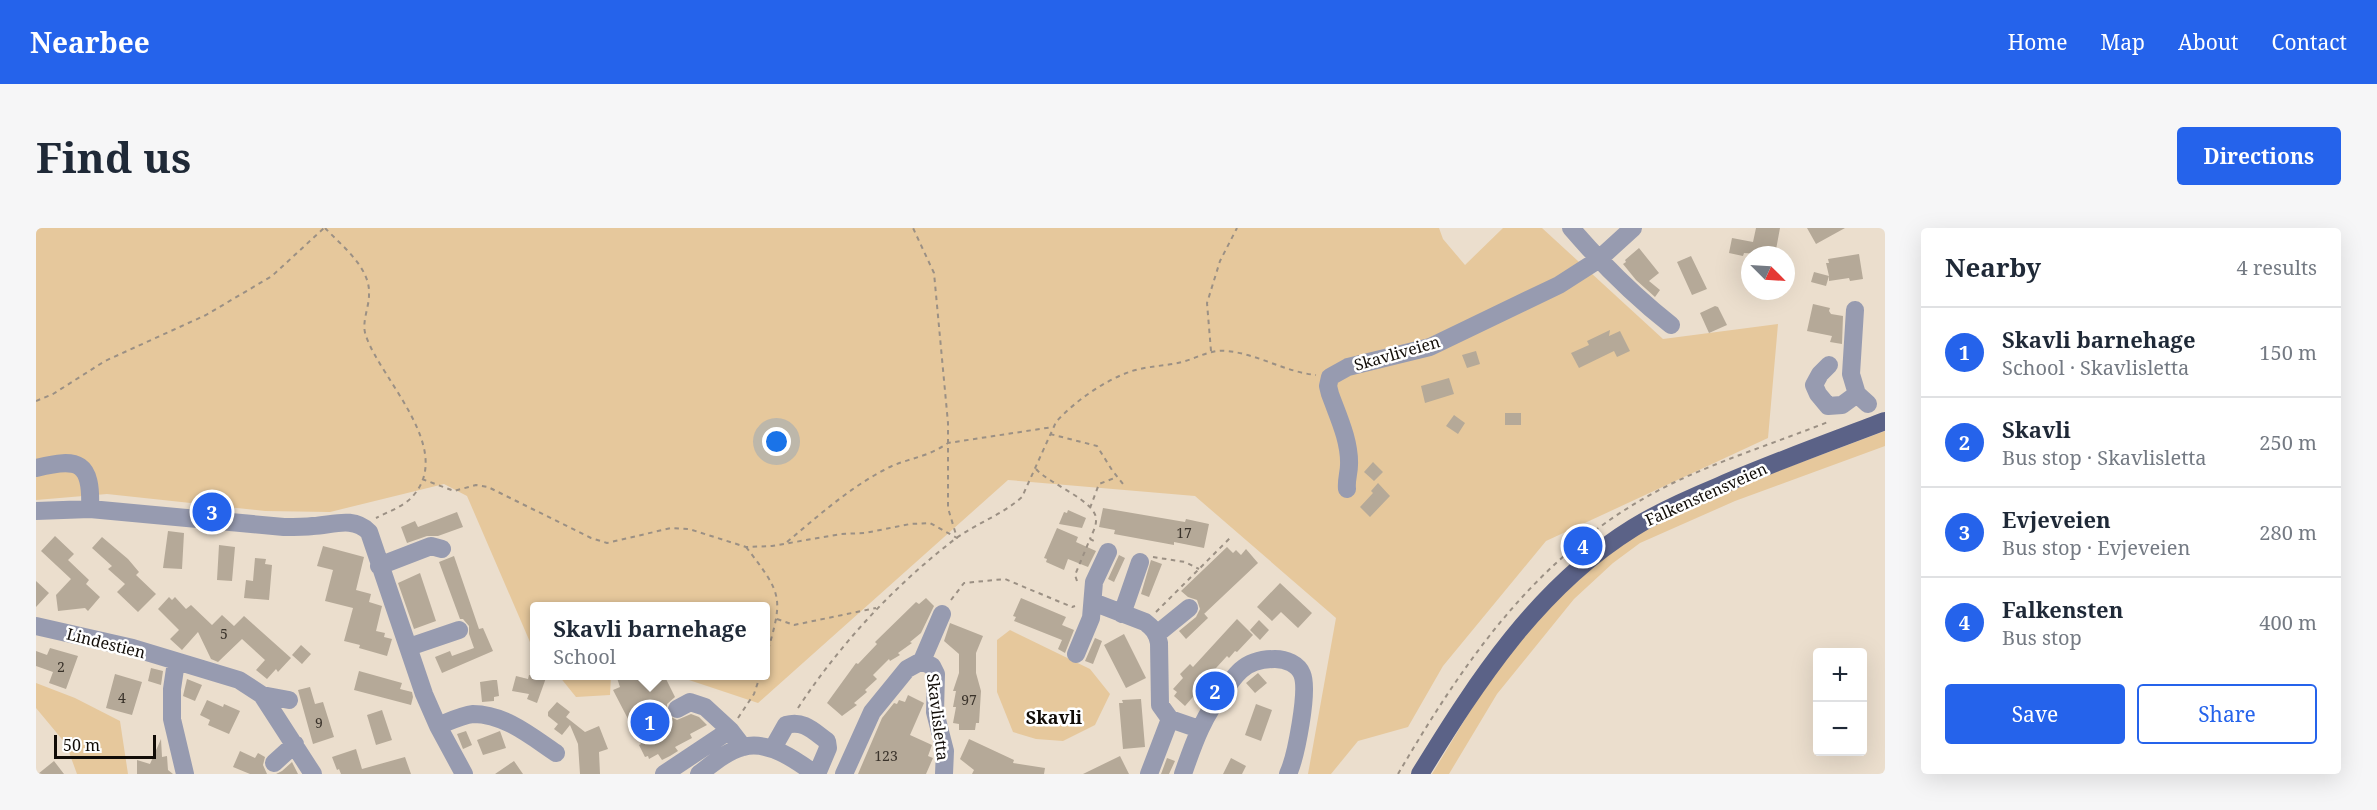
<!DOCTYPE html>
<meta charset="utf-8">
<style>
:root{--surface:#fff;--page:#f6f6f7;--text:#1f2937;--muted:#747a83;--line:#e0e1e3;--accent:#2563eb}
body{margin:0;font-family:"Noto Serif",serif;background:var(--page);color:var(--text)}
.controls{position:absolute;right:18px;bottom:18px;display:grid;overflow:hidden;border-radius:6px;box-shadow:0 6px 24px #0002}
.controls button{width:54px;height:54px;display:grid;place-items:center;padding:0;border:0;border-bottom:2px solid var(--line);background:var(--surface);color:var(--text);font:30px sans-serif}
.compass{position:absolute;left:1705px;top:18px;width:54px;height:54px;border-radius:50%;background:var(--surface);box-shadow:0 6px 24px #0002;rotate:114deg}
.scale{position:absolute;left:18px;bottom:15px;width:102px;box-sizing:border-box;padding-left:6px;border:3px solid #110c07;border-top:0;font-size:16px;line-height:21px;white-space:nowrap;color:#110c07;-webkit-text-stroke:4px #fff;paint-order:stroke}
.you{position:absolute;left:741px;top:214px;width:21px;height:21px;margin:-15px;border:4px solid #fff;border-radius:50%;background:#1a73e8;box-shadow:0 0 0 9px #1a73e833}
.badge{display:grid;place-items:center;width:39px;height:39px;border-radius:50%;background:var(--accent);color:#fff;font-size:20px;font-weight:700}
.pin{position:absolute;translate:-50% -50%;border:3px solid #fff;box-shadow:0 2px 6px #0006}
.popup{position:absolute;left:494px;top:374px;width:240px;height:78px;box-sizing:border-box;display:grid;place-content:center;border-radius:6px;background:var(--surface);filter:drop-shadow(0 2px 4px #0005);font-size:20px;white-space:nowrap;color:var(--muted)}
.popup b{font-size:22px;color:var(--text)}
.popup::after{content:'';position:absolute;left:50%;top:100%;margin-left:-12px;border:12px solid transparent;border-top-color:var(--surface)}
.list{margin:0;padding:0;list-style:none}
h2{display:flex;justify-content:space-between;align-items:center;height:78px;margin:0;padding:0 24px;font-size:26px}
h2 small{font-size:20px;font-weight:400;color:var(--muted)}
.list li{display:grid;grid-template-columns:39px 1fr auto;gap:18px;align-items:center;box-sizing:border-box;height:90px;padding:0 24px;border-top:2px solid var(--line)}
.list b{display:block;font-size:22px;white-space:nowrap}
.list p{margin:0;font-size:20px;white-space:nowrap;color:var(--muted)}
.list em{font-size:20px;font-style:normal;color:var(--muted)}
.actions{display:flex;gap:12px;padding:18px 24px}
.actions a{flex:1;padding:14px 0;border:2px solid var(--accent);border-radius:6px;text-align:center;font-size:21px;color:var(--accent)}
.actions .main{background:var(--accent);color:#fff}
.map{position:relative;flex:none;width:1849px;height:546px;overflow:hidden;border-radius:6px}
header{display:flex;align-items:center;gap:36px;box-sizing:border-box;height:84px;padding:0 30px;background:var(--accent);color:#fff}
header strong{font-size:28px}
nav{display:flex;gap:33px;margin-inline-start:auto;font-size:21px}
.intro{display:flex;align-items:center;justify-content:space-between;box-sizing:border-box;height:144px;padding:0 36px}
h1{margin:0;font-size:42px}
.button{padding:15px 27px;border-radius:6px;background:var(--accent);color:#fff;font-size:21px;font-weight:700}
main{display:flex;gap:36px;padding:0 36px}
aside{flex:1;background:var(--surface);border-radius:6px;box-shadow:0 6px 24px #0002}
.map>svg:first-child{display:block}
.green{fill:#e6c89c}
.building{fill:#b5a998}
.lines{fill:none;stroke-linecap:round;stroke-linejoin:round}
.path{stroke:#9b9084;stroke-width:2;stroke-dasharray:4.5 4.5;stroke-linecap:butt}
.minor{stroke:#979bb0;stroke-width:18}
.major{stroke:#5b6287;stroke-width:18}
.labels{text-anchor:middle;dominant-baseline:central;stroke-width:5;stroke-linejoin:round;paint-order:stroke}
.number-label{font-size:14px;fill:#3a332b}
.street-label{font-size:16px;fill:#110c07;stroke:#fff}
.neighbourhood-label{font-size:18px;font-weight:bold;fill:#110c07;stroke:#fff}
</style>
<header>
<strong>Nearbee</strong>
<nav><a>Home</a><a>Map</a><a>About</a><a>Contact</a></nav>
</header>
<div class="intro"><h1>Find us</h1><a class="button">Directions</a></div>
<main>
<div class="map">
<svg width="1849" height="546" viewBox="0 0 1849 546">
<rect width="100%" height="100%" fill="#ebdecd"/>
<!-- green -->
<path class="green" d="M0,0H1403L1407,11L1429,37L1467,0H1506L1627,111L1742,96L1732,210L1510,313L1407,438L1372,499L1322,513L1295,546H1272L1300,390L1159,268L972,252L722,475L641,448H730V378H498V419L494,414L431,268L408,256L294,284L229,283L71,266L0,272Z
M1849,203V218L1699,273L1604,315L1577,335L1538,371L1461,466L1413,546H1396L1466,430L1505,386L1581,318L1634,288L1742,243Z
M974,402L1054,441L1074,466L1059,497L1027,513L1000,511L977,504L961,464V412Z
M523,448H575L574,467L540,469Z
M0,455L39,470L84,493L92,546H41L30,516L0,480Z"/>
<!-- building -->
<path class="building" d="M1720,0H1744L1739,27L1708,25L1707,28L1693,25L1696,10L1717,14Z
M1771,0H1809L1780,16Z
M1603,20L1623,45L1613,53L1624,62L1619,69L1600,52L1587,36L1590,34L1589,32Z
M1823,26L1827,51L1814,53L1813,50L1793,53V48L1790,58L1775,54L1778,44L1793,48L1790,35H1793L1792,31Z
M1655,28L1671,61L1656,67L1641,34Z
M1777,76L1794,80L1793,83L1795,86L1807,88L1806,116L1794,114L1796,108L1771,103Z
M1679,78L1682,79L1691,97L1673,105L1664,85Z
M1574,102L1573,108L1584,103L1594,123L1581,129L1578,123L1543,140L1535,125L1553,117L1551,113Z
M1440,123L1444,136L1431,140L1426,127Z
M1413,150L1418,166L1389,175L1385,158Z
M1469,185H1485V197H1469Z
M1418,187L1429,195L1422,206L1410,198Z
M1337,234L1347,244L1338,253L1328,244Z
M1342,255L1354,268L1334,289L1324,279L1337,265L1335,263Z
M1067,280L1149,294L1150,291L1173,296L1168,320L1138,314V317L1078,306L1079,302L1063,299Z
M1032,282L1050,290L1046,300L1023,296L1028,284L1031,285Z
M421,284L427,299L402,308H391L371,315L365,299L379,293L382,299Z
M1021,300L1042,309L1040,314L1060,323L1052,339L1032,331L1028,342L1010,334L1011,331L1008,330Z
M132,303L148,305L146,341L127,340Z
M19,308L38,326L32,332L53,352L50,356L64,369L52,383L49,380L22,383L20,367L35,351L5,323Z
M66,309L92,331L103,344L100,347L120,366L102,384L81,364L89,356L72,341L76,338L56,320Z
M183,317L199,319L196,353L181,352Z
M287,318L328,329L320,362L335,366L333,374L346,378L340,403L349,405L348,409L356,411L351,428L323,420L324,417L308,413L317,380L289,373L297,342L281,338Z
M1191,319L1197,325L1200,322L1205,327L1210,321L1222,335L1168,386L1164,381L1161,372L1152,369L1145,363Z
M1083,327L1089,330L1078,354L1072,351Z
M418,328L443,401L447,400L457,423L406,445L399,429L414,423L416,428L438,420L433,406V398L427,391H424L403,334Z
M219,330L230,331L229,336L236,337L233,372L208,370L210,352L217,353Z
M1115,332L1126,336L1113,369L1105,366Z
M384,345L400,393L378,401L362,355Z
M0,353L13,365L0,379Z
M1244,355L1276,385L1262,400L1245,384L1236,393L1221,379Z
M133,369L136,372L139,369L150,381L155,377L176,397L186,387L198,398L208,388L255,430L242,444L240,441L231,451L220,442L229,432L206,411L182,434L175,431L162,404L146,422L134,411L143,402L122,381Z
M890,370L898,378L885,405L874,414L876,415L862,425L864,427L854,433L853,431L837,447L841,451L829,462L831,464L818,475L821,477L806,488L791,475L820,435L822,436L841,416L839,414L880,374L883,376Z
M985,370L1030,389L1026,397L1038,402L1029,425L1022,421L1026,412L978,393L980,389L977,388Z
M1164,381L1172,390L1150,411L1143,403L1160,389Z
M1201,391L1217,407L1201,424L1199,423L1193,430L1191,428L1170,451L1165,463L1163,462L1149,478L1138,468L1141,464L1137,461L1147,450L1144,446L1154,436L1157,439Z
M1223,392L1233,402L1224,412L1214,402Z
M914,395L947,408L940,425V445L945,463L943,495H940L939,502H923V496L917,495L920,479H917L920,463H917L923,445V426L908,413Z
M1088,406L1110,450L1090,460L1068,417Z
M1059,410L1066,413L1057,436L1049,433Z
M265,417L275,426L266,436L256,427Z
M14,420L42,428L30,461L13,455L17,444L0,438V423L11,427Z
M115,440L127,443L125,457L112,453Z
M323,443L366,455L364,461L376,464L377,469L375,477L318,462Z
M1222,445L1231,455L1219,465L1210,455Z
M79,446L106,454L96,487L70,480Z
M493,447H511L501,475L491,471L493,466L476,463L480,448L492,451Z
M580,447H600L602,452L606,450L610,458L629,449L639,469L631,476V487L641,492L655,486L663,489L671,497L654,506L656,510L639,519L642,523L634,528L626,532L622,526L613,531L612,528L609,529L603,517L605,516L577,462L584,459Z
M151,451L166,457L159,473L147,468Z
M457,452H461L463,468L458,469V473L446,474L444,454Z
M274,459L279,476L287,474L298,509L277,516L262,462Z
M872,467L888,475L874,507L896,517L892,528L897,530L890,546H822L846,490L858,475L861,476L863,472L869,474Z
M1105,471L1109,519L1087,521L1083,475H1087L1086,472Z
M171,472L187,479L188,476L204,483L193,506L172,497L174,492L164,487Z
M521,474L534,484L530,489L549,504L563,498L572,521L563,524L564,546H544L542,516L534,497L526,507L518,501L522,496L512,488V484Z
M1220,476L1236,482L1225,513L1209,507Z
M346,482L356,512L340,517L331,487Z
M430,503L436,517L427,521L421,506Z
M464,503L470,520L447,527L441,512Z
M125,511L126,529L131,528L132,542L137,546H101V532L114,536Z
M933,511L978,532L977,535L1009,540L1008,546H936L938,542L924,531Z
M320,521L326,541L369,529L375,546H305L303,541L301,542L296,529Z
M204,523L219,530L222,525L229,529L227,537L231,546H239H214L197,539Z
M1084,528L1093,546H1047Z
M1131,530L1139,533L1133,546H1125Z
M1195,530L1210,538L1206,546H1187Z
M18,533L28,546H2Z
M478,533L487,546H459Z
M256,534L262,546H240L246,543Z"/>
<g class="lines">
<!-- path -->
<path class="path" d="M289,0C306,18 335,40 333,67C333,80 325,95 330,108C345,152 420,222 376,269C367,279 351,284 340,290
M1175,123L1171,75L1184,33L1201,0
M0,173L17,166L69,133L170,87L236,48L288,0
M1014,206L1061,218L1076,242L1087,256
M1000,241C1013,256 1063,274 1060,293C1060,299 1056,306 1054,311
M386,251L418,263L440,257L452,259L555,310L571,315L635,300L653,301L710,319L736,318L805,306L829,305L874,296L894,295L921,310L912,280V195L898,45L877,0
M1054,280L1063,256L1081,249
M751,314C782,288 812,261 848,242C869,230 889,231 912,215L1017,199
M710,319C748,368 747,370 730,429
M1117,329L1149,334L1163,341
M1041,353L1039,347L1054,311L1060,314
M915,372L928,355L969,351L1036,379L1039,378
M1120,384L1194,310
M741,391L758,397L840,380
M762,480C804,416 858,358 919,311C941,295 966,287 986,269L1020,194C1039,173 1069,152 1096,143C1112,138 1130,138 1146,134C1161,130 1175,121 1191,123C1222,126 1249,144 1280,147
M702,490L718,466L724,448
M1362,546C1433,425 1508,317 1639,254C1688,231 1741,214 1792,194"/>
<!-- minor -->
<path class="minor" d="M1535,0C1566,36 1598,68 1635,97
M1819,82L1815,146L1821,166L1832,176
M1793,137L1784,146L1778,157L1782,166L1792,178L1806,177L1821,166
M0,240C43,229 56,234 54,281
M1311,261C1310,252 1313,245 1313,237C1314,213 1302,188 1294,166L1292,158L1294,149L1312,139L1394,119L1523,57L1562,32L1597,0
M0,283L54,281L248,299C258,299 268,299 277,298C297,297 317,288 333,304L388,466L402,498L428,546
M343,338L395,318L406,321
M1057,374L1109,394C1117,400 1121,405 1123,415L1124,477L1134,491L1163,501
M1086,386L1104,334
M0,398L97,420L203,452L226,467L277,546
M1121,406L1153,380
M373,419L423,402
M1040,426L1055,390L1058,354L1072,324
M140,434L136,461V491L149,546
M885,435L906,386
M226,467L253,472
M641,481L654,474L669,479L694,502
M402,498C412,494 426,487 437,486C469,486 496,509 520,525
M737,520L750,497C768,492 777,503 791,513L792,520L781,546
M238,535L259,516
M628,546L694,502L707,519
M663,546C676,536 691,523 707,519C732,512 760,532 779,546
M808,546L836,484L871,441L882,435H889L896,438L900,446L899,484L909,523L908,546
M1113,546L1134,491
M1147,546C1158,514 1168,486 1190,460C1195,454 1199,447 1205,442C1215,433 1226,431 1239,431C1250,431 1262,436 1266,446C1273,462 1260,529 1252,546"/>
<!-- major -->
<path class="major" d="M1384,546C1441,453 1502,359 1597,300C1624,283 1654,270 1683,258C1738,234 1794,214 1849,193"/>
</g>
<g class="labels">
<!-- number labels -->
<g class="number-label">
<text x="1148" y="304">17</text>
<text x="188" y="405">5</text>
<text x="25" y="438">2</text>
<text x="86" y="469">4</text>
<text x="933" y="471">97</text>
<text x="283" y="494">9</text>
<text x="850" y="527">123</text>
</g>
<!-- street labels -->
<g class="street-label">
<text transform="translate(1361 125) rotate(-16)">Skavliveien</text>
<text transform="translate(1670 266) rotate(-24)">Falkenstensveien</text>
<text transform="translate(70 415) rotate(14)">Lindestien</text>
<text transform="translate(902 489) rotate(83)">Skavlisletta</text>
</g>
<!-- neighbourhood labels -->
<g class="neighbourhood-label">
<text x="1018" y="489">Skavli</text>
</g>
</g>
</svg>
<div class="controls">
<button>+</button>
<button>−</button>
</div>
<svg class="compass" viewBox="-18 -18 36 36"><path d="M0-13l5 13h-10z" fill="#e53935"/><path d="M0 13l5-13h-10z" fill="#747a83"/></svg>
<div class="scale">50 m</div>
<div class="you"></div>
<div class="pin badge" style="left:614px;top:494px">1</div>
<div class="popup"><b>Skavli barnehage</b>School</div>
<div class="pin badge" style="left:1179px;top:463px">2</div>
<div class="pin badge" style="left:176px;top:284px">3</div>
<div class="pin badge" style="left:1547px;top:318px">4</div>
</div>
<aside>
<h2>Nearby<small>4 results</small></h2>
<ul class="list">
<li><span class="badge">1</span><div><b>Skavli barnehage</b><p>School · Skavlisletta</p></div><em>150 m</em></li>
<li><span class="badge">2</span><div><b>Skavli</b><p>Bus stop · Skavlisletta</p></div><em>250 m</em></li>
<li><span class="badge">3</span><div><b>Evjeveien</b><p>Bus stop · Evjeveien</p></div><em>280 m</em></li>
<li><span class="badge">4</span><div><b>Falkensten</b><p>Bus stop</p></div><em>400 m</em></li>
</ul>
<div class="actions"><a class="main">Save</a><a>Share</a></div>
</aside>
</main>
